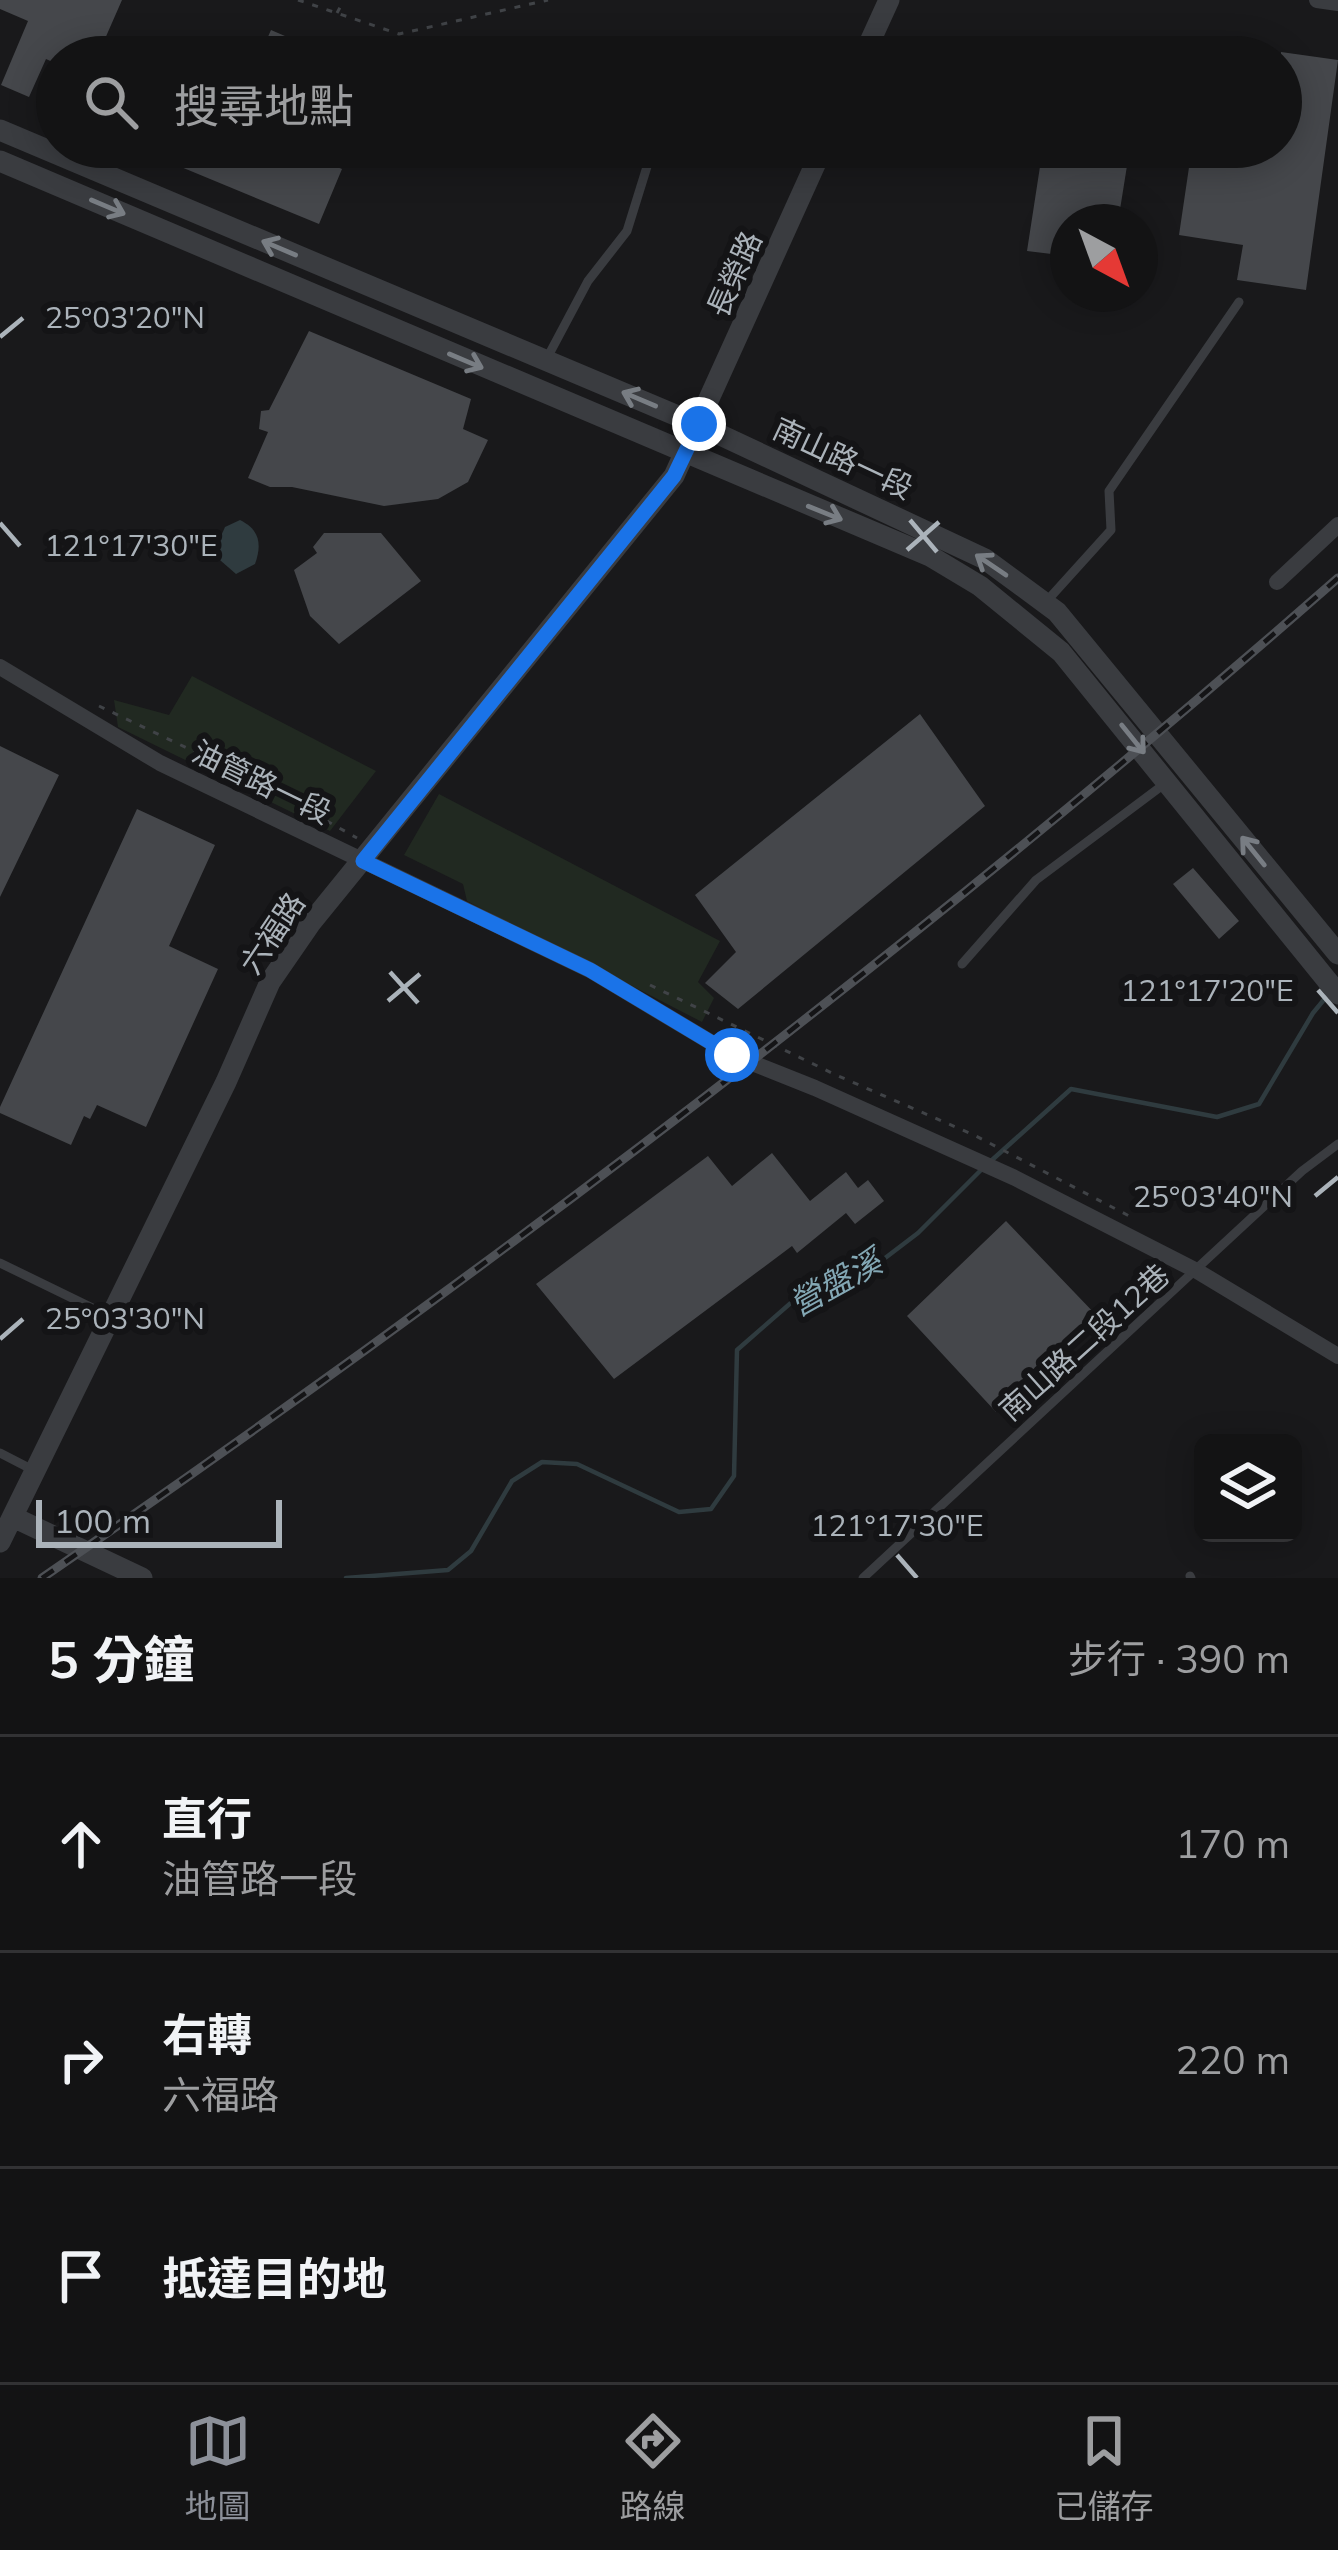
<!DOCTYPE html>
<html lang="zh-TW">
<meta charset="utf-8">
<style>
:root{--surface:#131314;--page:#1c1c1d;--text:#f1f3f6;--muted:#9d9ea0;--line:#323234;--accent:#8c9099}
body{margin:0;font-family:Mulish,"Noto Sans TC",sans-serif;background:var(--page);color:var(--text)}
.controls{position:absolute;right:36px;bottom:36px;display:grid;overflow:hidden;border-radius:18px;box-shadow:0 6px 30px #0003}
.controls button{width:108px;height:108px;display:grid;place-items:center;padding:0;border:0;border-bottom:3px solid var(--line);background:var(--surface);color:var(--text);font:60px sans-serif}
.compass{position:absolute;left:1050px;top:204px;width:108px;height:108px;border-radius:50%;background:var(--surface);box-shadow:0 6px 30px #0003;rotate:139deg}
.scale{position:absolute;left:36px;bottom:30px;width:246px;box-sizing:border-box;padding-left:12px;border:6px solid #abb3ba;border-top:0;font-size:33px;line-height:42px;white-space:nowrap;color:#abb3ba;-webkit-text-stroke:9px #141416;paint-order:stroke}
.stop{position:absolute;width:36px;height:36px;margin:-27px;border:9px solid #1a73e8;border-radius:50%;background:#fff}
.stop.end{background:#1a73e8;border-color:#fff;box-shadow:0 3px 12px #0008}
.list{margin:0;padding:0;list-style:none}
h2{display:flex;justify-content:space-between;align-items:center;height:156px;margin:0;padding:0 48px;font-size:51px}
h2 small{font-size:39px;font-weight:400;color:var(--muted)}
.list li{display:grid;grid-template-columns:78px 1fr auto;gap:36px;align-items:center;box-sizing:border-box;height:216px;padding:0 48px;border-top:3px solid var(--line)}
.list b{display:block;font-size:45px;white-space:nowrap}
.list p{margin:0;font-size:39px;white-space:nowrap;color:var(--muted)}
.list em{font-size:39px;font-style:normal;color:var(--muted)}
.icon{flex:none;width:66px;height:66px;fill:none;stroke:currentColor;stroke-width:2;stroke-linecap:round;stroke-linejoin:round}
.map{position:relative;flex:none;width:1338px;height:1578px;overflow:hidden}
.search{position:absolute;background:var(--surface);box-shadow:0 6px 30px #0003;left:36px;right:36px;top:36px;height:132px;display:flex;align-items:center;gap:30px;box-sizing:border-box;padding:0 42px;border-radius:66px;color:var(--muted);font-size:45px}
.sheet{height:804px;background:var(--surface)}
nav{display:flex;justify-content:space-around;align-items:center;box-sizing:border-box;height:168px;border-top:3px solid var(--line);background:var(--surface);font-size:33px;color:var(--muted)}
nav a{display:grid;justify-items:center;gap:6px}
nav .on{color:var(--accent)}
.map>svg:first-child{display:block}
.green{fill:#212921}
.water{fill:#2f3b3f}
.lines{fill:none;stroke-linecap:round;stroke-linejoin:round}
.stream{stroke:#2f3b3f;stroke-width:4.5}
.building{fill:#45474b}
.path{stroke:#404347;stroke-width:3;stroke-dasharray:6 9;stroke-linecap:butt}
.service{stroke:#3a3c40;stroke-width:9}
.minor{stroke:#3a3c40;stroke-width:16}
.tertiary{stroke:#3a3c40;stroke-width:21}
.rail-casing{stroke:#4d5055;stroke-width:9}
.rail{stroke:#141416;stroke-width:4.5;stroke-dasharray:14;stroke-linecap:butt}
.oneway{stroke:#787d83}
.route{stroke:#1a73e8;stroke-width:15}
.ticks{fill:none;stroke:#abb3ba;stroke-width:4.5}
.labels{text-anchor:middle;dominant-baseline:central;stroke-width:12;stroke-linejoin:round;paint-order:stroke}
.street-label{font-size:30px;fill:#abb3ba;stroke:#141416}
.water-label{font-size:33px;font-style:italic;fill:#83a7b4;stroke:#141416}
.ticks-label{font-size:30px;text-anchor:middle;fill:#abb3ba;stroke:#141416;stroke-width:12;stroke-linejoin:round;paint-order:stroke}
</style>
<div class="map">
<svg width="1338" height="1578" viewBox="0 0 1338 1578">
<rect width="100%" height="100%" fill="#19191b"/>
<!-- green -->
<path class="green" d="M192,676L376,771L330,831L118,727L114,700L169,715Z
M439,794L720,941L698,982L714,998L702,1022L467,901L463,884L404,855Z"/>
<!-- water -->
<path class="water" d="M240,520C260,530 262,544 255,564L236,574L213,554L225,527Z"/>
<g class="lines">
<!-- stream -->
<path class="stream" d="M992,1160L1071,1089L1217,1117L1259,1104L1313,1013L1327,996
M346,1578L448,1570L471,1551L512,1481L542,1462L577,1464L679,1512L711,1509L734,1476L737,1350L801,1294L872,1268L918,1233L983,1168"/>
</g>
<!-- building -->
<path class="building" d="M0,0H122L97,57H57V64L46,59L29,97L1,85L28,21L0,9Z
M271,30L334,57H259Z
M1281,52L1338,60L1306,290L1237,280L1243,245L1179,235L1192,147H1281Z
M176,147H289L342,169L319,224L169,162Z
M1043,147H1130L1118,222H1068V256L1027,251Z
M309,331L471,399L463,429L488,440L468,482L438,499L384,506L292,487H270L248,478L268,432L259,429L261,411L269,410Z
M324,533H381L421,581L339,644L310,616L294,570L317,553L313,547Z
M920,714L985,806L738,1009L705,983L736,952L695,895Z
M0,746L59,775L0,897Z
M137,809L215,845L169,946L218,969L146,1127L97,1105L90,1119L84,1116L71,1145L0,1113V1107Z
M1193,868L1239,921L1219,939L1173,884Z
M772,1153L810,1201L846,1172L858,1188L868,1180L884,1201L855,1224L846,1213L797,1253L792,1246L614,1379L536,1284L708,1156L732,1186Z
M1006,1221L1098,1317L996,1412L907,1316Z"/>
<g class="lines">
<!-- path -->
<path class="path" d="M298,0L399,34L548,0
M337,13L344,0
M99,706L252,779L357,838
M650,985L836,1075L974,1135L1133,1218"/>
<!-- service -->
<path class="service" d="M546,360L588,281L627,231L650,157
M1045,603L1111,530L1109,491L1239,302
M962,964L1036,880L1167,782
M0,1263L111,1317
M0,1453L35,1471
M1190,1576L1191,1578
M863,1578L1302,1171L1338,1144"/>
<!-- minor -->
<path class="minor" d="M1317,0L1338,3
M1277,582L1338,525
M0,667L160,763L590,970L732,1055L815,1088L1015,1178L1197,1271L1338,1356"/>
<!-- tertiary -->
<path class="tertiary" d="M863,57L889,0
M0,130L699,425L985,559L1057,612L1338,954
M0,161L930,556L980,586L1061,652L1338,994
M13,1517L142,1578
M0,1542L226,1082L270,982L310,924L674,476L823,147"/>
<!-- rail casing -->
<g class="rail-casing">
<path id="rail" d="M42,1578C490,1270 929,937 1338,578"/>
</g>
<!-- rail -->
<use href="#rail" class="rail"/>
</g>
<!-- one-way arrows -->
<defs><path id="oneway-shaft" d="M-6 0H5M1.5-3L5.5 0L1.5 3" fill="none" stroke-width="1.6" stroke-linecap="round" stroke-linejoin="round" transform="scale(3)"/></defs>
<g class="oneway">
<use href="#oneway-shaft" transform="translate(108 207) rotate(23)"/>
<use href="#oneway-shaft" transform="translate(279 248) rotate(-157)"/>
<use href="#oneway-shaft" transform="translate(466 361) rotate(23)"/>
<use href="#oneway-shaft" transform="translate(639 399) rotate(-157)"/>
<use href="#oneway-shaft" transform="translate(825 513) rotate(22)"/>
<use href="#oneway-shaft" transform="translate(991 565) rotate(-146)"/>
<use href="#oneway-shaft" transform="translate(1133 739) rotate(51)"/>
<use href="#oneway-shaft" transform="translate(1253 851) rotate(-129)"/>
</g>
<g class="lines">
<!-- route -->
<path class="route" d="M699,424L674,476L363,861L590,970L732,1055"/>
</g>
<!-- ticks -->
<path class="ticks" d="M0,337L23,318M910,520L937,552M0,523L20,546M907,550L939,522M390,972L418,1003M1318,990L1338,1013M388,1001L420,974M1315,1196L1338,1177M0,1339L23,1319M897,1555L917,1578"/>
<g class="labels">
<!-- street labels -->
<g class="street-label">
<text transform="translate(734 274) rotate(-66)">長榮路</text>
<text transform="translate(843 458) rotate(25)">南山路一段</text>
<text transform="translate(262 782) rotate(26)">油管路一段</text>
<text transform="translate(272 933) rotate(-56)">六福路</text>
<text transform="translate(1084 1342) rotate(-42)">南山路二段12巷</text>
</g>
<!-- water labels -->
<g class="water-label">
<text transform="translate(835 1282) rotate(-29)">營盤溪</text>
</g>
</g>
<g class="ticks-label">
<text x="125" y="328">25°03'20"N</text>
<text x="131" y="556">121°17'30"E</text>
<text x="1207" y="1001">121°17'20"E</text>
<text x="1213" y="1207">25°03'40"N</text>
<text x="125" y="1329">25°03'30"N</text>
<text x="897" y="1536">121°17'30"E</text>
</g>
</svg>
<div class="controls">
<button><svg class="icon" aria-label="layers" viewBox="0 0 24 24"><path d="M12 4l9 5-9 5-9-5zM3 14l9 5 9-5"/></svg></button>
</div>
<svg class="compass" viewBox="-18 -18 36 36"><path d="M0-13l5 13h-10z" fill="#e53935"/><path d="M0 13l5-13h-10z" fill="#9d9ea0"/></svg>
<div class="scale">100 m</div>
<div class="stop" style="left:732px;top:1055px"></div>
<div class="stop end" style="left:699px;top:424px"></div>
<div class="search"><svg class="icon" aria-label="search" viewBox="0 0 24 24"><circle cx="10" cy="10" r="6"/><path d="M15 15l6 6"/></svg>搜尋地點</div>
</div>
<section class="sheet">
<h2>5 分鐘<small>步行 · 390 m</small></h2>
<ul class="list">
<li><svg class="icon" aria-label="ahead" viewBox="0 0 24 24"><path d="M12 20V5M6 11l6-6 6 6"/></svg><div><b>直行</b><p>油管路一段</p></div><em>170 m</em></li>
<li><svg class="icon" aria-label="right" viewBox="0 0 24 24"><path d="M7 20v-9h11M14 6l5 5-5 5"/></svg><div><b>右轉</b><p>六福路</p></div><em>220 m</em></li>
<li><svg class="icon" aria-label="arrive" viewBox="0 0 24 24"><path d="M6 21V4h12l-3 4 3 4H6"/></svg><div><b>抵達目的地</b></div></li>
</ul>
</section>
<nav>
<a class="on"><svg class="icon" aria-label="map" viewBox="0 0 24 24"><path d="M3 6l6-2 6 2 6-2v14l-6 2-6-2-6 2zM9 4v14M15 6v14"/></svg>地圖</a>
<a><svg class="icon" aria-label="directions" viewBox="0 0 24 24"><path d="M12 3l9 9-9 9-9-9zM9 14v-3h6M13 9l2 2-2 2"/></svg>路線</a>
<a><svg class="icon" aria-label="saved" viewBox="0 0 24 24"><path d="M7 4h10v16l-5-4-5 4z"/></svg>已儲存</a>
</nav>
